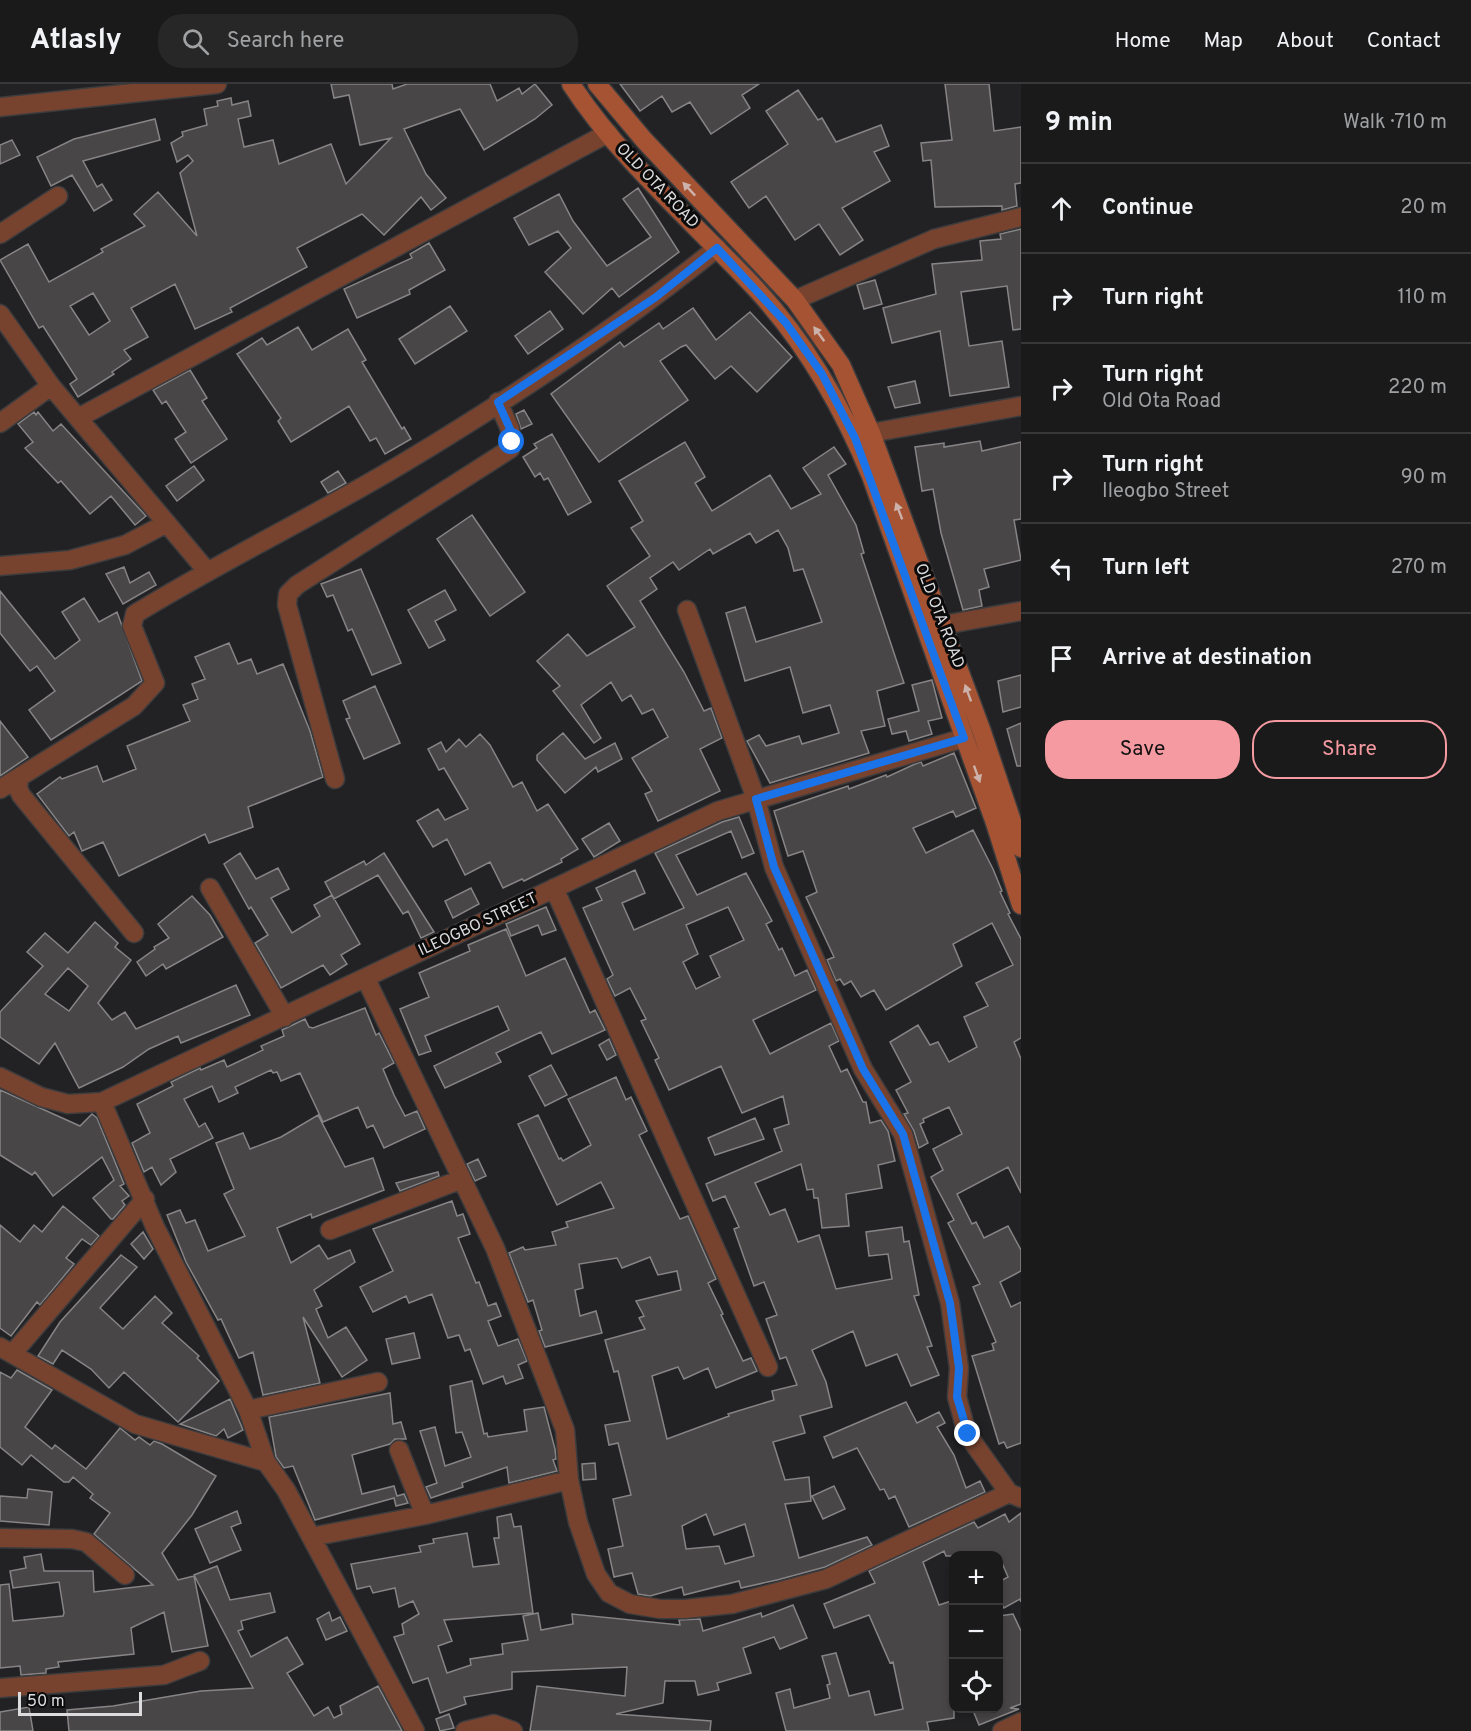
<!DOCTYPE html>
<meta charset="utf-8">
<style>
:root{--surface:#1a1a1b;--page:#272728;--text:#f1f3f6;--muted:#9fa1a3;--line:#38383a;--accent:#f49aa0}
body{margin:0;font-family:Overpass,sans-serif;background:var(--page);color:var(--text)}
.controls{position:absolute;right:18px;bottom:18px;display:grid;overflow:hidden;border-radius:12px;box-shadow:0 3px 9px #0003}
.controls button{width:54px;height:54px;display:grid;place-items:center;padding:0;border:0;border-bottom:2px solid var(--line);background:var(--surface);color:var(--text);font:30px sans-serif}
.scale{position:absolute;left:18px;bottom:15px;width:124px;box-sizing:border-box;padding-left:6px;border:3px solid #dcdbdd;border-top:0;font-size:16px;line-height:21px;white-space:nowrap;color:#dcdbdd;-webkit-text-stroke:4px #0c0b0c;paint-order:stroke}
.stop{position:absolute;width:18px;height:18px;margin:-14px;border:4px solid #1a73e8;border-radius:50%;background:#fff}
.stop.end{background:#1a73e8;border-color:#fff;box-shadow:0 2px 6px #0008}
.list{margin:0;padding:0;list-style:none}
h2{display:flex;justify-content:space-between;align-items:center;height:78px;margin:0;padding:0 24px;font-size:26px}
h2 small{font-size:20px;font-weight:400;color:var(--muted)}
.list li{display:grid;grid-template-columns:39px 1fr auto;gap:18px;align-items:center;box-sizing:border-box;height:90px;padding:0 24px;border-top:2px solid var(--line)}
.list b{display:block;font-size:22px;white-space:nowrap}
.list p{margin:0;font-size:20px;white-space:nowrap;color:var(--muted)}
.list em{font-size:20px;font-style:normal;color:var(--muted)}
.actions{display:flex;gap:12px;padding:18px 24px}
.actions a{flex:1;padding:14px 0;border:2px solid var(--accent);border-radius:24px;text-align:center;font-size:21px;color:var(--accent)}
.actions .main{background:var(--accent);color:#111}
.icon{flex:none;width:33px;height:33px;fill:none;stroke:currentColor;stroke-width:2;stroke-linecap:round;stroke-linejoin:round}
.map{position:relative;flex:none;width:1021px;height:1647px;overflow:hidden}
header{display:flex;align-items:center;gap:36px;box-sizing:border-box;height:84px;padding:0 30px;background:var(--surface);border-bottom:2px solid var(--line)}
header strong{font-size:28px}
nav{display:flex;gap:33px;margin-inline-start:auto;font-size:21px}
.search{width:420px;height:54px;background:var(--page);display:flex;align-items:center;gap:15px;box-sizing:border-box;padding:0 21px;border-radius:24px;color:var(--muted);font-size:22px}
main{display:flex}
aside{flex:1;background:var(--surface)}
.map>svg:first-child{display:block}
.building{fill:#484647;stroke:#878486;stroke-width:1.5;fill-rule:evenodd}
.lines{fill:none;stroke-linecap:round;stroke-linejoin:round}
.street-casing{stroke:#3c3c3e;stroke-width:21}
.secondary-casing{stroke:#3c3c3e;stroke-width:21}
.street{stroke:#77432f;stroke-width:18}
.secondary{stroke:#a65333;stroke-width:18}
.oneway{fill:#ccb2aa}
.route{stroke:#1a73e8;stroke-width:8}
.labels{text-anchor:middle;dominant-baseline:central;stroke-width:6;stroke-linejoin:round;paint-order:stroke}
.street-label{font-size:16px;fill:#dcdbdd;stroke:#0c0b0c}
</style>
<header>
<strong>Atlasly</strong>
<div class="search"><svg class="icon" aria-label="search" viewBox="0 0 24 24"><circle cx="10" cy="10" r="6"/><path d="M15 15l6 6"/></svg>Search here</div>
<nav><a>Home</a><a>Map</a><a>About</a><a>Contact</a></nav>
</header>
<main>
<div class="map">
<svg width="1021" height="1647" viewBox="0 0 1021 1647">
<rect width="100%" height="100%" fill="#222224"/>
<!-- building -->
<path class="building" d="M331,0H392L393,5L407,0H490L497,17L519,4L522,10L535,0L552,21L535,35L484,66L460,25L404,45L426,90L446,114L431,126L421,113L384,151L362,130L297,164L307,183L230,224L232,228L195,245L175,200L131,224L148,253L124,266L131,275L112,288L114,290L78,313L70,300L77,295L43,242L39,244L0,176L28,160L49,198L103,168L101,165L145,142L134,130L158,108L197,152L180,89L193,77L188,71L177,78L171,59L183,52L182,48L207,41L204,25L218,22L217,17L231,14L232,21L248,17L251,32L238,35L244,63L273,56L279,80L331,60L346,100L391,54L360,61L349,11L334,14ZM93,209L110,237L89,251L70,222Z
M620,0H759L742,11L750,24L711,50L690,18L672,28L662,12L640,27Z
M945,0H989L994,47L1021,43V99L1015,100L1017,122L1002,126V122L935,123L931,76L923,77L921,59L952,56Z
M798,6L818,36L822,34L836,58L881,41L889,62L874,68L890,97L842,124L863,156L840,171L819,140L795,156L766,112L749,124L731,98L788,60L766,27Z
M155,35L160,56L83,77L97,103L102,100L112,116L94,127L72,91L51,102L37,73L74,55Z
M12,56L20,71L0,80V61Z
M638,104L679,168L619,213L612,204L583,230L545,188L571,164L558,147L529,161L514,134L559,110L573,137L607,182L651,153L623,115Z
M1021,145V245L1013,246L1007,202L961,208L969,262L1002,257L1009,303L950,312L940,247L892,259L883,224L936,210L932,180L982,176L980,157L1001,155L1000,150Z
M429,159L445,186L409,206L410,210L357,234L344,205L412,174L410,170Z
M875,196L882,220L864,225L857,201Z
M450,222L467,247L415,280L399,255Z
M693,224L716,256L750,228L792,273L757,308L731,282L715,295L686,261L681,263L660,277L688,316L599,378L551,310L620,258L624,263L659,239L663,245Z
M550,227L563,245L528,270L515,252Z
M298,243L312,266L348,245L366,276L362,278L402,345L404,343L411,355L385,370L376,354L370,357L349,322L291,358L278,337L281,334L237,270L262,254L267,261Z
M190,286L207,314L202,317L227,355L191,379L175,355L186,348L166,317L162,320L153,306Z
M915,297L920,319L895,324L888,303Z
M524,326L532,340L521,345L516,330Z
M34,328L36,331L38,328L53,347L61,340L146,432L135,441L111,412L90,430L61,397L58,399L25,364L33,358L18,340Z
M552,350L591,418L568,431L548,394L544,396L540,389L535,393L523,373L537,364L534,360Z
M980,357L982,367L1021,358V435L1014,436L1021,476L984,485L989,503L979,506L982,522L963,526L941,449L933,405L922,407L915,363L944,359V363Z
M685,358L705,393L695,399L712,427L770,391L791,425L821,410L803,384L834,363L846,380L828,391L856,441L864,469L861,470L904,599L877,607L885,642L861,647L869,669L770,699L747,657L759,651L766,662L799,652L802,660L839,649L830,621L803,629L790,583L745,597L726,529L745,523L756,558L822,538L803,485L794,487L788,464L778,446L756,459L750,449L713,470L710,465L679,486L673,478L650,494L657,505L640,517L684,588L704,627L711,624L722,654L700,665L720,707L658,737L645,710L652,707L632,674L668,653L653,625L642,630L631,611L622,617L611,598L581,621L601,654L594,659L553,607L560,602L537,577L568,550L587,572L635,543L607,502L650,472L631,444L643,437L619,397Z
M194,382L204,396L177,417L166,402Z
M338,387L346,399L328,409L321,398Z
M472,431L525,508L490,532L437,455Z
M124,483L130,499L149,488L156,501L123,520L106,490Z
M361,485L401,579L372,591L352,545L348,547L333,511L327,513L321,500Z
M445,506L456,526L435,537L445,556L429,564L408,526Z
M0,507L55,575L80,556L62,528L84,514L99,538L117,528L142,597L51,656L29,626L55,607L37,582L30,587L0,549Z
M229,559L238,580L251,575L257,590L283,580L310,647L323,693L248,723L253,743L209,759L205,750L119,792L103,758L82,767L74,748L69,752L37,710L60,693L62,695L97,682L103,698L136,685L127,662L190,637L183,621L198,615L192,600L205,595L195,573Z
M1021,591V623L1003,628L998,597Z
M932,596L942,634L928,637L932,650L909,657L906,647L892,650L888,635L919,627L912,601Z
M375,602L400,659L364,675L346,635L350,634L343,617Z
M0,637L28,673L0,692Z
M1021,639V682H1017L1007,645Z
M563,649L585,675L615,659L622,675L598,688L596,683L565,709L537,676V671Z
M480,650L490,661L513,703L522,698L537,727L548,720L578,765L561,775L562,778L524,797L522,795L503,804L490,778L465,791L447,755L433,763L417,737L438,725L445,736L468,725L444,684L439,686L428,665L441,658L446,668L459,655L466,663Z
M954,669L976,724L956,733L953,727L913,744L926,769L973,746L993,785L1002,807L1000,808L1010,829L1008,830L1021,855V954L1014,958L1021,975V1109L1008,1083L957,1110L972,1140L976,1138L984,1154L1008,1142L1021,1166V1187L1000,1198L1011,1223L1021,1218V1359L1007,1364L1004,1358L999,1360L972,1272L994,1266L992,1260L996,1258L973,1203L980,1200L948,1139L954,1136L931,1093L943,1086L933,1065L962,1050L949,1023L923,1035L924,1038L920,1040L928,1059L919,1064L914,1047L904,1030L908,1029L896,1006L911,998L890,958L918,941L930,961L938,958L949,978L977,963L964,933L988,922L976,899L1013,881L992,839L953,860L962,882L886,926L874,906L861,913L851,897L844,901L840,895L836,897L827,876L834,873L806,813L817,808L803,767L788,772L774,727L848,702L849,705L886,691L887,693L915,680L921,678L923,682Z
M739,733L754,769L742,774L731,747L676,771L697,811L746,789L772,837L766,840L779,866L782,864L795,892L807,886L816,906L753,936L770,970L831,939L839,957L829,962L841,988L847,985L863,1018H866L870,1039L881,1036L888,1047L895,1077L878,1081L882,1104L846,1110L849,1142L822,1144L818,1114H814L813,1105L807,1106L801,1080L755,1099L770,1131L785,1125L798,1158L819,1151L836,1205L892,1195L888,1170L869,1172L866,1148L902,1143L904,1158L909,1157L919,1211L914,1212L932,1262L927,1263L939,1291L911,1302L897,1270L866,1282L853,1247L812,1266L826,1298L832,1323L800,1332L805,1349L773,1358L785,1396L809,1393L811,1417L785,1420L799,1474L867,1453L872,1461L825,1483L777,1496L741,1504L739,1497L684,1511L682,1503L650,1512L638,1510L632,1489L614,1493L608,1465L623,1462L613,1415L631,1411L618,1359L609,1361L605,1341L630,1337L618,1287L614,1288L605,1256L645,1245L639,1234L644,1232L636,1217L681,1206L677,1187L658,1191L650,1173L622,1184L617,1174L579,1180L583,1204L575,1206L580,1232L596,1227L602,1249L545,1263L539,1247L542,1246L533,1216L528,1218L509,1169L523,1163L525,1166L556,1161L552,1148L568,1143L566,1138L614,1124L601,1098L557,1121L518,1040L538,1031L559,1075L561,1074L563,1077L591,1061L568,1015L616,993L626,1016L631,1013L647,1047L639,1051L680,1135L688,1132L716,1195L708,1199L723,1230L721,1231L743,1277L751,1274L757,1287L716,1304L708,1284L684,1295L678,1283L652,1292L667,1355L729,1332L728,1330L774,1316L772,1307L797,1301L786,1273L780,1275L766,1235L777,1231L764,1198L754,1202L734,1145L739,1143L725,1112L713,1117L706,1100L782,1067L774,1045L789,1040L783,1012L742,1029L721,982L669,1006L655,976L659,974L641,937L646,935L630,904L615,912L607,895L613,891L583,824L602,816L596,804L635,786L645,809L622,819L634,846L684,824L655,769L722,738ZM728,823L744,856L710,872L720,893L696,905L683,878L698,870L686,841ZM706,1430L714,1451L745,1440L754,1472L725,1480L719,1462L686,1465L682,1442Z
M609,739L620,757L594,773L582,755Z
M240,769L256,795L278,784L289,805L271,814L292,849L320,832L314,821L332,811L360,860L341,871L347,880L330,891L323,881L281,904L255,859L268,851L251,823L249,825L224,780Z
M384,769L406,804L434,848L421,854L408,827L403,830L378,791L334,815L325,798L364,777L366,781Z
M471,804L479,820L453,834L445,817Z
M192,812L210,831L223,853L166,885L163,880L146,892L137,878L155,865L154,863L169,854L158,840Z
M546,823L556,846L542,851L538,841L511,852L506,840Z
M95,838L118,859L115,863L131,876L98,919L112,936L125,928L136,945L236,901L250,931L181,959L178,952L149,965L123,983L79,1004L55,959L39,980L0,953V928L43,882L27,868L45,849L68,869ZM68,884L88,902L69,927L45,910Z
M506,845L526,892L565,874L590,929L595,926L605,946L552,970L541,948L496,969L501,978L445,1004L434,982L509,946L498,922L425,952L431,967L419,971L400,925L429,913L419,889L470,867L468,861Z
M365,924L376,951L379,949L394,979L383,985L394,1011L405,1032L417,1027L425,1045L384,1064L373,1041L367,1044L358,1023L323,1038L300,989L281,997L277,988L273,989L271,986L235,1003L238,1009L219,1018L212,1002L184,1015L199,1043L205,1039L213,1054L170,1075L176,1088L161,1101L152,1083L144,1088L132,1059L150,1049L137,1020L173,1002L171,998L200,984L201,986L224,976L227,983L263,966L261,962L284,952L282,946L305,935L309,943L313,944Z
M609,955L616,971L607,976L599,961Z
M551,981L567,1011L545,1022L529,992Z
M0,1006L80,1042L92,1030L97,1034L124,1100L120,1102L129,1112L122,1117L125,1121L113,1135H111L93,1114L114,1096L102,1073L53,1112L35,1088L32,1091L0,1071Z
M318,1031L345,1083L373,1074L384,1106L312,1134L311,1130L277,1144L291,1179L319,1161L328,1175L350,1166L355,1178L314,1206L322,1222L316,1225L328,1254L346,1243L367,1276L342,1293L303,1233L320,1299L263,1311L253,1268L239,1274L221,1235L218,1236L186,1178L167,1131L180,1126L186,1139L195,1136L208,1167L245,1152L224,1110L234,1105L216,1059L243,1049L250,1065L281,1053Z
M755,1034L764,1055L715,1071L708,1054Z
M478,1075L486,1092L475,1097L467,1080Z
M438,1088L439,1092L400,1107L396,1099Z
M452,1117L457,1132L463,1130L470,1150L458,1154L476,1199L479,1198L488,1222L496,1219L501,1232L488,1237L498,1262L518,1255L527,1277L518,1281L523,1294L506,1300L503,1292L483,1300L470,1265L465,1267L459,1251L448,1254L432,1210L409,1219L406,1212L373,1228L360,1203L393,1187L373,1145Z
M63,1122L99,1152L91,1161L82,1155L66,1174L74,1180L40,1221L37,1218L11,1252L0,1244V1141L20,1158L34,1141L42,1148Z
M143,1148L153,1165L144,1175L131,1160Z
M121,1171L137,1183L100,1224L123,1245L155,1212L172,1229L162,1239L199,1272L197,1274L219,1297L178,1338L124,1288L109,1304L91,1285L62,1266L53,1280L38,1272L60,1238Z
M414,1249L420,1274L392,1280L386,1255Z
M17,1286L52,1306L25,1343L52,1365L55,1361L86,1385L120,1344L135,1356L139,1353L150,1361L154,1357L162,1360L216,1392L192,1431L162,1469L178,1496L194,1492L208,1562L172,1568L164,1528L131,1544L134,1570L58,1578L59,1583L46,1585V1589L21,1591L20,1582L0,1584V1501L9,1500L13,1537L63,1532L64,1529L59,1498L13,1504L10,1487L26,1484L24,1473L41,1470L44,1487H93L94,1508L153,1501L94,1450L110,1429L90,1414L93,1410L73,1393L69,1398H64L31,1371L22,1381L0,1363V1288L11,1294Z
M472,1297L484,1350L487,1349L488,1353L527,1347L524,1326L544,1323L555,1365L556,1375L553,1376L557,1387L509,1399L507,1383L462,1399L463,1403L431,1414L426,1403L437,1399L420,1347L435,1343L445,1382L471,1373L462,1348L456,1349L450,1302Z
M390,1309L393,1340L401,1338L406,1355H395L390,1360L352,1371L362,1410L394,1402L397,1412L404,1410L408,1419L396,1422L394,1414L315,1436L293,1382L284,1384L276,1373L269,1333Z
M230,1315L243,1346L228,1354L224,1345L216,1352L180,1340Z
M906,1318L917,1339L939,1328L945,1339L937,1343L954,1371L966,1404L980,1397L985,1408L909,1443L895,1412L889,1415L884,1405L880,1406L857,1364L833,1374L824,1353Z
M595,1379L596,1395L583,1396L582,1380Z
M834,1402L845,1425L823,1435L812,1412Z
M28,1405L52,1408L49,1441L0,1437V1412L27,1414Z
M237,1427L241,1439L231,1443L241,1466L210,1479L195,1445Z
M1021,1429V1518L1020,1515L1004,1524L999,1515V1498L1008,1493L999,1472H946L944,1467L923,1478L939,1521L954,1516V1634L927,1638L929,1647H786L776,1609L790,1605L794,1624L830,1614L827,1601L830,1600L822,1572L836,1569L849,1612L869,1607L875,1631L903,1625L893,1578L890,1579L869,1531L834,1544L824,1520L875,1499L869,1487L974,1438L978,1444L1005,1430L1009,1438Z
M511,1430L514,1443L521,1442L533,1529L444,1536L452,1557L438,1562L447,1589L471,1581L470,1575L503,1570L502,1560L528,1556L523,1532L538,1529L541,1546L573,1540L572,1530L680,1541L679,1536L700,1535L703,1547L761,1529L762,1533L793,1521L807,1554L780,1565L774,1553L743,1564L751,1589L717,1599L719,1606L698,1611L695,1597H665L663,1619L616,1630L711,1637L710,1647H530L537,1602L625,1612L627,1583L512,1588V1605L464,1613L466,1620L440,1629L428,1594L413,1599L394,1553L404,1550L402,1540L419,1530L413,1517L399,1523L395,1504L373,1509L370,1502L357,1505L351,1480L421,1468L419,1462L434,1459L433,1455L467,1449L473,1483L499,1480L494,1454H499L497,1433Z
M217,1482L230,1516L270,1509L275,1528L241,1537L243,1545L238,1547L251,1573L287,1553L303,1580L287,1589L314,1632L328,1623L334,1634L342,1630L340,1622L378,1602L402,1647H69L67,1626L113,1622L201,1607L253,1604L194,1491Z
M329,1528L332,1537L340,1533L347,1547L326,1556L317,1535Z
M1013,1530L1021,1547V1620L1010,1624L1019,1625L979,1641L972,1624H999V1532Z
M29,1623L33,1647H0V1628Z
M449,1630L454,1644L440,1647L436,1635Z"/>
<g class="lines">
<!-- street casing -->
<g class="street-casing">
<path id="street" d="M0,23L217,0
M0,150L58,112
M795,216L934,155L1021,133
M0,230L51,302L207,487
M78,334L608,49
M0,339L51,302
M871,349L1021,322
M0,482L70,476L125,461L167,439
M687,526L756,715L774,783L863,985L903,1050L950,1219L959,1284L957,1313L967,1350L1009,1409L1021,1414
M943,541L1021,527
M19,695L18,704L21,711L134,849
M335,695L287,521L288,510L297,501L510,365V345L498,318
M0,705L134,622L155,599L132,542L135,530C223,476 317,431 405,378C513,313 619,243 717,164
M210,804L285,933
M554,804L768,1283
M366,895L495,1164L565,1346L569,1396L578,1438L596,1490L609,1509L630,1520L660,1525H685L732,1520L826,1495L1009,1409
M0,993L41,1013L68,1020L102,1018L718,727L964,654
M102,1018L155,1143L248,1326L266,1378L286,1406L415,1647
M330,1146L462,1095
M0,1263L135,1340L266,1378
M13,1269L145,1115
M248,1326L378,1298
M399,1366L425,1431
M311,1453L425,1431L569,1396
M0,1454L72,1455L86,1458L125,1491
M0,1604L164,1591L200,1577
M465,1647L494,1640L513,1647
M1002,1647L1021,1638"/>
</g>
<!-- secondary casing -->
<g class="secondary-casing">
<path id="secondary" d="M571,0C621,77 695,139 757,206C807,260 843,324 871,392L995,739L1021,821
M597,0L644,56L795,216L841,281L871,349L982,648L1021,764"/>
</g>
<!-- street -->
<use href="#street" class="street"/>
<!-- secondary -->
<use href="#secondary" class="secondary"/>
</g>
<!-- one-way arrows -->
<defs><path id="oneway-solid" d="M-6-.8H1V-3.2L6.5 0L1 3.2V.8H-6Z" transform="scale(1.5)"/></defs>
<g class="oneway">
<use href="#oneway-solid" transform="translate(689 105) rotate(-133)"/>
<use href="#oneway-solid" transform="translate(819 250) rotate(-126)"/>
<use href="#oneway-solid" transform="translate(899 427) rotate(-111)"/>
<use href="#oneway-solid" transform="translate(968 609) rotate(-110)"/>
<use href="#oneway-solid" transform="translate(977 690) rotate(70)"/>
</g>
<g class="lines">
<!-- route -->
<path class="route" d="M512,358L510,345L498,318L656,213L717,164L786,239L822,290L855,354L964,654L756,715L774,783L863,985L903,1050L950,1219L959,1284L957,1313L968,1350"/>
</g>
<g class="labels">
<!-- street labels -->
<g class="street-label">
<text transform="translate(657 102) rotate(46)">OLD OTA ROAD</text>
<text transform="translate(939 532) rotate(69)">OLD OTA ROAD</text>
<text transform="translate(478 841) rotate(-25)">ILEOGBO STREET</text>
</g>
</g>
</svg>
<div class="controls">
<button>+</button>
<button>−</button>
<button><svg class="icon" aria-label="locate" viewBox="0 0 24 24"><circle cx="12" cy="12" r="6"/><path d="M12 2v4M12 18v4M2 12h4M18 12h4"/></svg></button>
</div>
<div class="scale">50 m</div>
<div class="stop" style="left:512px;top:358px"></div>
<div class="stop end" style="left:968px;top:1350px"></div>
</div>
<aside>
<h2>9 min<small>Walk · 710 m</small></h2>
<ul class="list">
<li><svg class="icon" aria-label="ahead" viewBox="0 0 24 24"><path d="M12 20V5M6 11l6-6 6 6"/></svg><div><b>Continue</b></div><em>20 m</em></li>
<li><svg class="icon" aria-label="right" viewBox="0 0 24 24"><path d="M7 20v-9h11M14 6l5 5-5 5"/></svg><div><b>Turn right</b></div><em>110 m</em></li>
<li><svg class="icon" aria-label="right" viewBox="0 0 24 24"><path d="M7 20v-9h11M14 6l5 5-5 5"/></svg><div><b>Turn right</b><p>Old Ota Road</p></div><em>220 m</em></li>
<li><svg class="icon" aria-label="right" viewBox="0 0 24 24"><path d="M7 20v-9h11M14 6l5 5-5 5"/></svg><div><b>Turn right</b><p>Ileogbo Street</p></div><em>90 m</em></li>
<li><svg class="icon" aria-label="left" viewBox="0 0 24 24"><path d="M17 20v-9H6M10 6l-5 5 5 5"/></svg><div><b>Turn left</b></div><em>270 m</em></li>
<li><svg class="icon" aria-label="arrive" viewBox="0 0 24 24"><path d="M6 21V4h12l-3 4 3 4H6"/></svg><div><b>Arrive at destination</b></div></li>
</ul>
<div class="actions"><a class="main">Save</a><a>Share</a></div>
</aside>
</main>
